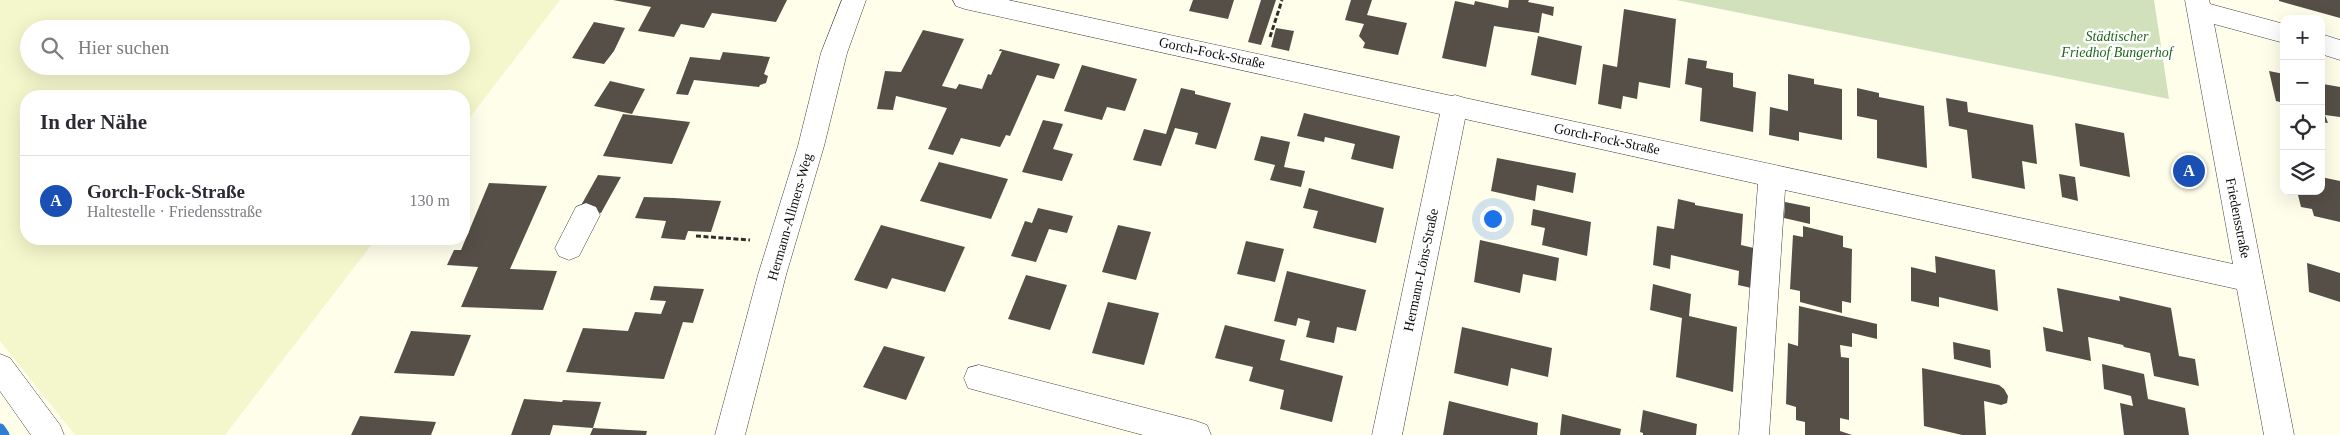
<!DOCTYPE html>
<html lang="de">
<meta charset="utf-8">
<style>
:root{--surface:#fff;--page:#f7f7f7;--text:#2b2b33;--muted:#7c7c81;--line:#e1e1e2;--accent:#db2777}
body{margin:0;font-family:Georgia,serif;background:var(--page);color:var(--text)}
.controls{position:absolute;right:15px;top:15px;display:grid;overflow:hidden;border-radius:10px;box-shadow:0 5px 20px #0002}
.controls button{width:45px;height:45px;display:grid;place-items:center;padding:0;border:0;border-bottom:1px solid var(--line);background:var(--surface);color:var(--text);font:25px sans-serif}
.you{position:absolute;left:1492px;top:218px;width:18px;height:18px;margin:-12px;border:4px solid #fff;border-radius:50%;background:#1a73e8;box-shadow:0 0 0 8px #1a73e833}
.badge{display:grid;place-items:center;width:32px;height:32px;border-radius:50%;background:var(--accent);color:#fff;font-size:16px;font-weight:700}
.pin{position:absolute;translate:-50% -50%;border:2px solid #fff;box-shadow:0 1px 5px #0006}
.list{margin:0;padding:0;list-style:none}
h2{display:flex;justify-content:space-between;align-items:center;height:65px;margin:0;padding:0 20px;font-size:21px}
h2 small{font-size:16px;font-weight:400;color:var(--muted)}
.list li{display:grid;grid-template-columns:32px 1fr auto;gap:15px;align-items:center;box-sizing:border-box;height:90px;padding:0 20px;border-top:1px solid var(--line)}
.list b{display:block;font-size:19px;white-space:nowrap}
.list p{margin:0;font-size:16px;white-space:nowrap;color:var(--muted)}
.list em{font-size:16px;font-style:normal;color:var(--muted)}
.icon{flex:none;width:28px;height:28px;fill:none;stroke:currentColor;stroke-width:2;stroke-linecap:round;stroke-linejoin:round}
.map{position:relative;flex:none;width:2340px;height:435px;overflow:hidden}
.search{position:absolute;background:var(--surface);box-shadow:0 5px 20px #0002;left:20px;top:20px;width:450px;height:55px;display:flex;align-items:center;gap:12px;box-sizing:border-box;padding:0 18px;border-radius:28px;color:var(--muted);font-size:19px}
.panel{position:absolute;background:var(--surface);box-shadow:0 5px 20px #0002;left:20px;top:90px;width:450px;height:155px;border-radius:20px}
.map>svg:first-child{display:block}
.farmland{fill:#f4f6cb;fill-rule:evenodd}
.cemetery{fill:#d0e1bc}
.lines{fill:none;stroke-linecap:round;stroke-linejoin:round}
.stream{stroke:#327dd2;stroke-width:11}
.building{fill:#554f48}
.minor-casing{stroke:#3f3f3f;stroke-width:1}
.path{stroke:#2e2e2e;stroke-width:3;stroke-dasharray:5 2.5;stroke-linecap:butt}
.minor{fill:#fff;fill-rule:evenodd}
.labels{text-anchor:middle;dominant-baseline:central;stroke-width:5;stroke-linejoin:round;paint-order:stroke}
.park-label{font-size:14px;font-style:italic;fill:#20661b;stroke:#fff}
.street-label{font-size:14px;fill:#0c0c0c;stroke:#fff}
</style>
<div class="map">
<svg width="2340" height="435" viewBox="0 0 2340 435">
<rect width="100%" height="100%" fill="#fffeeb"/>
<!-- farmland -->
<path class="farmland" d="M0,0H560L464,125V96H26V239H376L225,435H75L0,341ZM29,29H461V66H29Z"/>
<!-- cemetery -->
<path class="cemetery" d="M1676,0H2154L2169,99Z"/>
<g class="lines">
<!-- stream -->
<path class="stream" d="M0,429L4,435"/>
</g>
<!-- building -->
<path class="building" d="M613,0H787L776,22L712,13L704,28L681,24L674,37L638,31L651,7Z
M1193,0H1234L1228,19L1189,11Z
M1261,0H1276L1261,45L1248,42Z
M1351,0H1372L1367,15L1407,23L1398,55L1363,48L1365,43L1359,36L1364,24L1345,20Z
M1509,0H1529L1528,2L1554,7L1553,16L1542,13L1539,33L1494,26L1486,67L1442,58L1455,1L1474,5L1475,1L1508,8Z
M2279,0H2340V18L2279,1Z
M1624,9L1676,19L1670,88L1639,82L1637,99L1623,96L1621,109L1598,104L1603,64L1617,67Z
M594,22L625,28L614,51L604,64L572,58Z
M1276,28L1294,31L1289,51L1271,47Z
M923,30L964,39L942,86L956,89L959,84L982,89L988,74L991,75L1002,51H999L1000,49L1060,64L1054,79L1037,75L1010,136L1006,135L1000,147L961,138L953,155L928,149L947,108L896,96L893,110L877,109L885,71L901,72Z
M1538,36L1582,46L1576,85L1531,75Z
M723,52L770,57L764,74L768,76L766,83L760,85L759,87L694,80L688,95L676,94L690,57L720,60Z
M1688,58L1707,61L1706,68L1733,73V87L1756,92L1753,132L1700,121L1702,88L1685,84Z
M1082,65L1137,79L1125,111L1107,107L1102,120L1064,111Z
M2269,71L2284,74V103L2276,101Z
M1788,74L1814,79V84L1842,89V140L1799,132V141L1769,135L1770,107L1788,111Z
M2321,78L2323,84L2340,87V117L2325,115L2328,123L2321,122Z
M610,81L645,89L632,114L594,106Z
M1181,88L1195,91V94L1231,103L1216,149L1195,144L1198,133L1175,128L1161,166L1133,160L1144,129L1166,134Z
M1857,88L1879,93V97L1924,106L1927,168L1877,158V120L1857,116Z
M1946,98L1967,102L1968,112L2033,125L2037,164L2022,161L2025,189L1972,178L1967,130L1949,126Z
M1304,113L1400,136L1393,169L1351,159L1355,144L1325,137L1324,142L1297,136Z
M623,114L690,122L672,164L603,156Z
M1043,120L1063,124L1053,149L1073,154L1062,181L1022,172Z
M2075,123L2124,133L2130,177L2080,166Z
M1261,136L1290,142L1284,167L1305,171L1301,187L1270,180L1275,165L1254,160Z
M1497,158L1576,173L1573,193L1537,185L1535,201L1491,191Z
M939,162L1008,179L991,219L920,201Z
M2059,174L2075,177L2078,201L2062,197Z
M598,175L621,177L601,213L579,209Z
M2321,177L2340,181V222L2314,216L2312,209L2301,207L2297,191H2321Z
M489,183L547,186L510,269L557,271L543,310L461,307L478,267L447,265L454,250H461Z
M1309,188L1384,208L1376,243L1313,228L1318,211L1303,208Z
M644,197L674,198L721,201L711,232L688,231L685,240L661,238L666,221L635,218Z
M1678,199L1695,203V205L1743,214L1741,245L1758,249L1756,289L1738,285L1739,271L1671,255L1670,269L1653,265L1657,226L1674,229Z
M1785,202L1810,207V224L1784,218Z
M1038,208L1073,216L1067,233L1049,229L1036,262L1011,256L1025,221L1032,223Z
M1533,209L1591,222L1587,256L1542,245L1545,228L1531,225Z
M881,225L965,247L945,292L892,278L887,289L854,280Z
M1118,225L1151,232L1136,280L1102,272Z
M1803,226L1843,236V247L1852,249L1851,303L1842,301V313L1800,302V291L1790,289L1793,235L1803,237Z
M1480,240L1559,258L1556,281L1523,274L1520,293L1474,282Z
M1246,241L1284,249L1275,282L1237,274Z
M1935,256L1995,270L1998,311L1939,297V307L1911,301V267L1936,273Z
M2307,263L2340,273V302L2309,292Z
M1287,271L1366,290L1356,331L1337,327L1334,343L1306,337L1310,321L1298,318L1296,326L1274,321Z
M1026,275L1067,285L1050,330L1008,319Z
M1653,284L1691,294L1689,316L1737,327L1733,392L1676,377L1682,318L1650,310Z
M654,286L704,289L693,323L683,322L664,379L566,372L583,328L628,331L635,312L661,314L666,301L650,300Z
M2057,288L2120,301L2119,296L2171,308L2179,356L2195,359L2199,386L2154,376L2150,353L2124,347L2123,345L2088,337L2091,361L2046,351L2043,327L2063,332Z
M1108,302L1159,313L1144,365L1092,353Z
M1799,306L1877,324V339L1852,333V347L1840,345L1841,357L1849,358V420L1840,418V431L1852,435H1805V422L1796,420V407L1786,404L1788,343L1798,346Z
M1225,325L1285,340L1280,360L1343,376L1332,422L1280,409L1284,390L1249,381L1253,367L1215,358Z
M1462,327L1552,348L1548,377L1511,368L1508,386L1454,373Z
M411,331L471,335L454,376L394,373Z
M1953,342L1990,350L1991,368L1954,359Z
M884,346L925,357L906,400L863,387Z
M2102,364L2144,374L2148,399L2185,408L2189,435H2124L2120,403L2133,406L2131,396L2104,389Z
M1922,368L1999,385L2004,389L2008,396L2007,403L2001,405L1984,401L1986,435H1962L1924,426Z
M524,399L562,402L563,400L601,402L593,428L553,425L550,435H511Z
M1449,401L1538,423L1537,435H1443Z
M1643,410L1697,424L1696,435H1643V433L1640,432Z
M1562,414L1621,429L1620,435H1560Z
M360,416L436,422L431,435H351Z
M593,428L647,431L646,435H590Z"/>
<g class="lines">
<!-- minor casing -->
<g class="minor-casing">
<path id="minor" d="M842,0H866L847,53L824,146L786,275L745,435H715L758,275L798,146L821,53Z
M953,0H1008L1452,96L1455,95L1465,98L2233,264L2185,0H2209L2210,4L2284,24V43L2214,24L2294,435H2264L2237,289L1785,190L1769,435H1739L1758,184L1465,119L1402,435H1372L1440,114L965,9L956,6Z
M2321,34L2340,40V60L2321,54Z
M586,203L596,207L600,215L579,256L569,260L559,256L555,248L576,207Z
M0,354L10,358L60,425L64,435H31L0,391Z
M979,365L1196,421L1207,425L1211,435H1143L979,391L968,388L964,378L968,368Z"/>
</g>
<!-- path -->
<path class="path" d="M1270,37L1282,0
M696,236L750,240"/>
<!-- minor -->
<use href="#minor" class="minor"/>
</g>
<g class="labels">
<!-- park labels -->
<g class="park-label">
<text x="2117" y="36">Städtischer<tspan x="2117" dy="16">Friedhof Bungerhof</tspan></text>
</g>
<!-- street labels -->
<g class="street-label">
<text transform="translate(1212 53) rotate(12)">Gorch-Fock-Straße</text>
<text transform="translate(1607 139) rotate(12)">Gorch-Fock-Straße</text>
<text transform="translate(790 217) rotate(-74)">Hermann-Allmers-Weg</text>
<text transform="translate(2238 218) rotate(79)">Friedensstraße</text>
<text transform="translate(1421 270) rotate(-78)">Hermann-Löns-Straße</text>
</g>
</g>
</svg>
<div class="controls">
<button>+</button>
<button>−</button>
<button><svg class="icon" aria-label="locate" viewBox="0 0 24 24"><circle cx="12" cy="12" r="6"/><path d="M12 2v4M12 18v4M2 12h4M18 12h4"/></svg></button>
<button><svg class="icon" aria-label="layers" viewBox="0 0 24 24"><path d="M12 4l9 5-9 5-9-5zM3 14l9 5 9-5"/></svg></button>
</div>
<div class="you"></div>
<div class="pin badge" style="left:2189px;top:171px;background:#1a4fb4">A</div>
<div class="search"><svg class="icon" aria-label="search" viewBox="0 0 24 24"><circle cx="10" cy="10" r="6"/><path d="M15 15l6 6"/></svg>Hier suchen</div>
<section class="panel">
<h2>In der Nähe<small></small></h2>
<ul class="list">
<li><span class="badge" style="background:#1a4fb4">A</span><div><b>Gorch-Fock-Straße</b><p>Haltestelle · Friedensstraße</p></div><em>130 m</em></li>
</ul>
</section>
</div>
